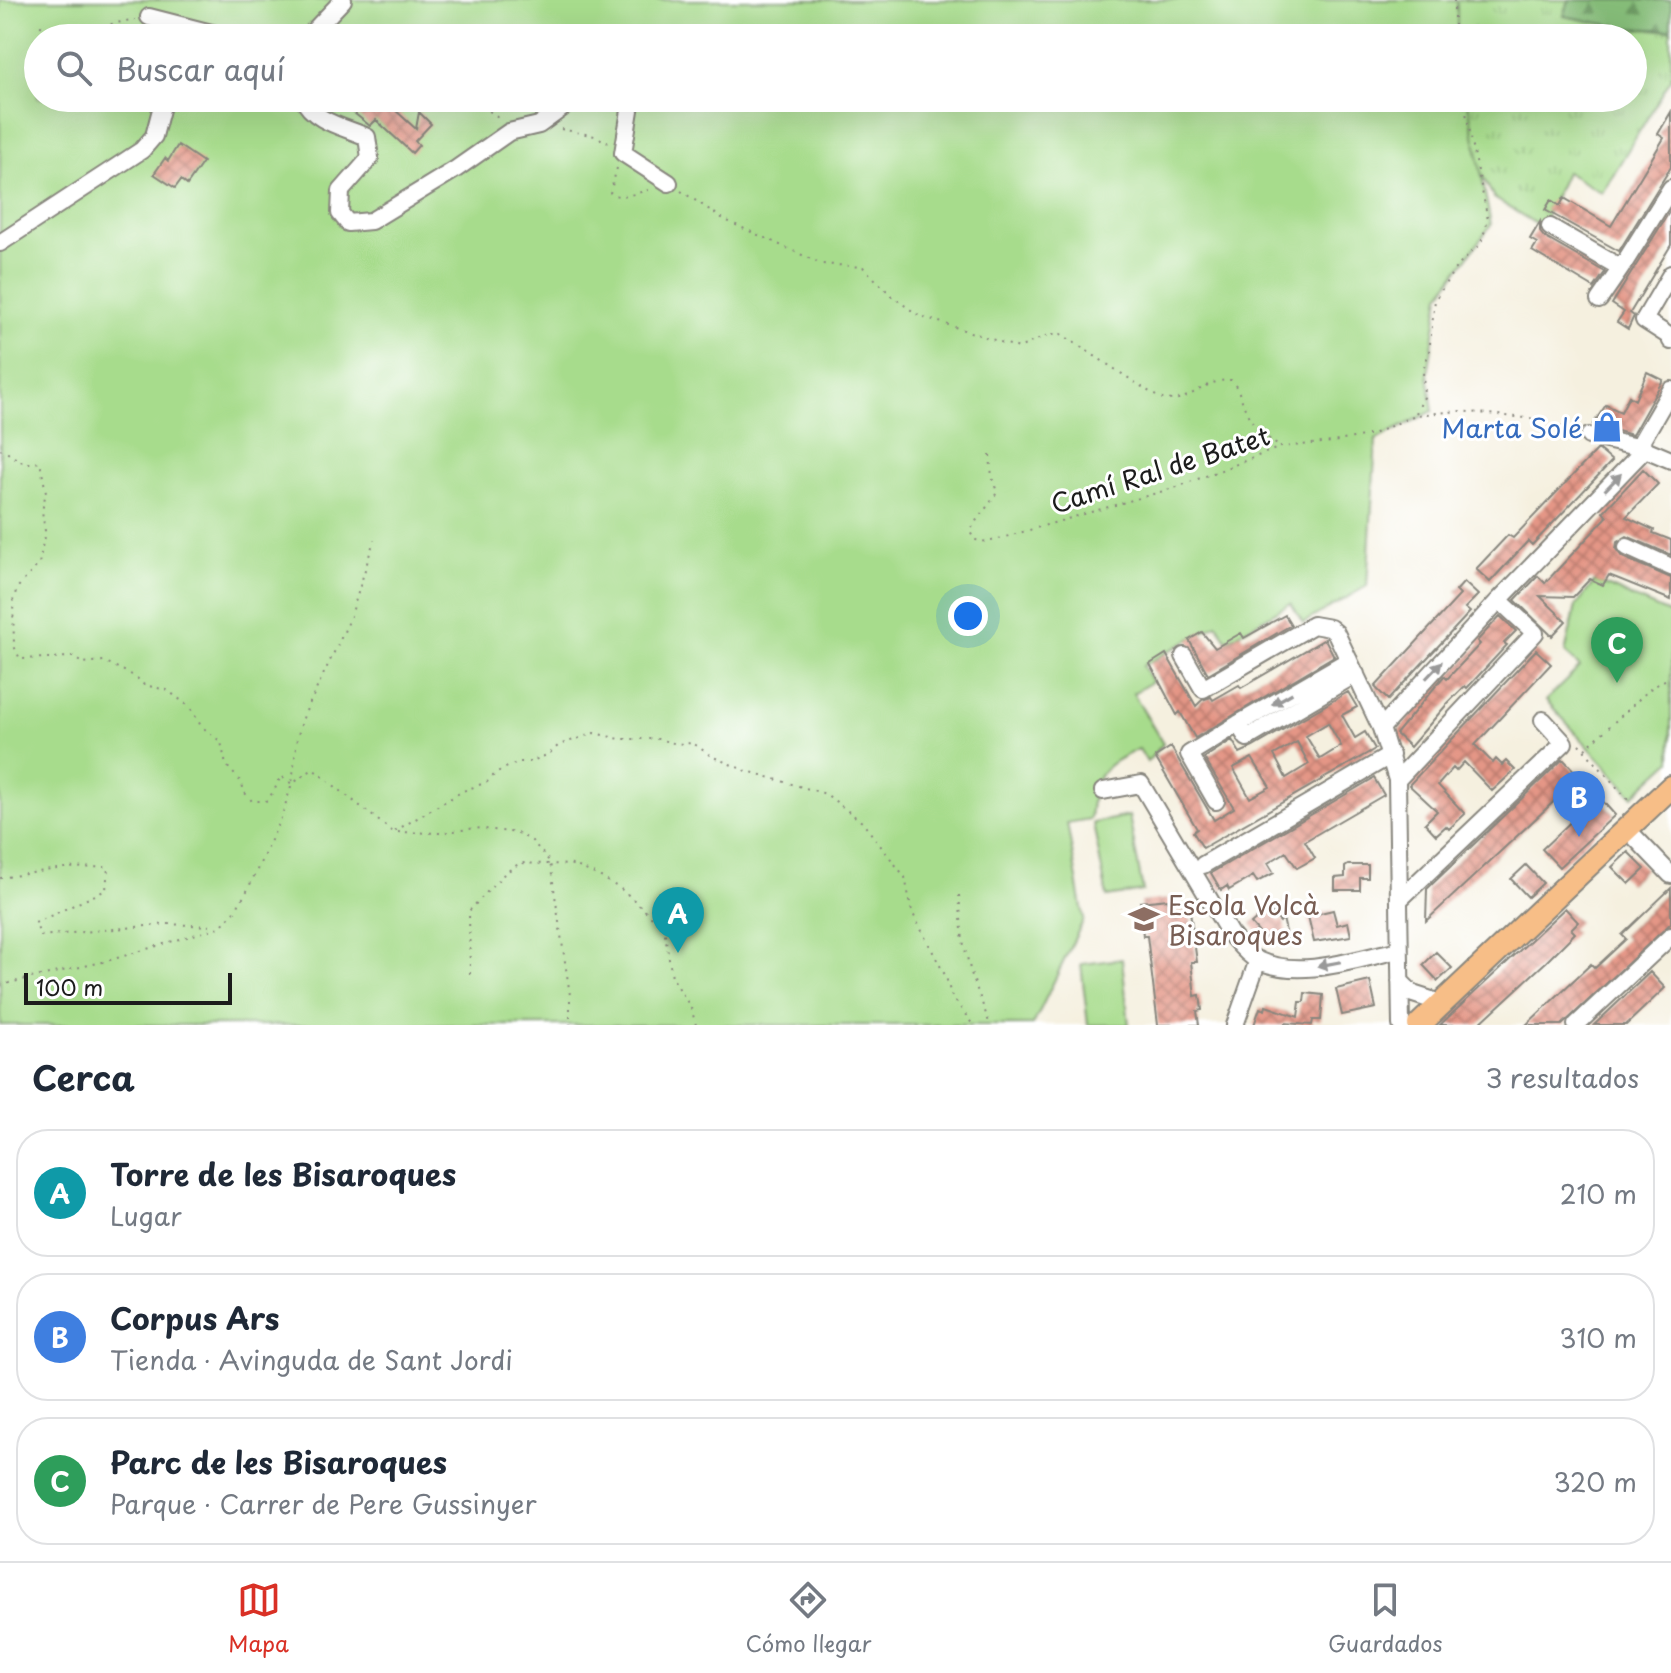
<!DOCTYPE html>
<html lang="es">
<meta charset="utf-8">
<style>
:root{--surface:#fff;--page:#f2f2f3;--text:#1f2937;--muted:#747a83;--line:#e0e1e3;--accent:#d93025}
body{margin:0;font-family:"Playpen Sans",sans-serif;background:var(--page);color:var(--text)}
.scale{position:absolute;left:24px;bottom:20px;width:208px;box-sizing:border-box;padding-left:8px;border:4px solid #1c1c1c;border-top:0;font-size:22px;line-height:28px;white-space:nowrap;color:#1c1c1c;-webkit-text-stroke:6px #fff;paint-order:stroke}
.you{position:absolute;left:968px;top:616px;width:28px;height:28px;margin:-20px;border:6px solid #fff;border-radius:50%;background:#1a73e8;box-shadow:0 0 0 12px #1a73e833}
.badge{display:grid;place-items:center;width:52px;height:52px;border-radius:50%;background:var(--accent);color:#fff;font-size:26px;font-weight:700}
.pin{position:absolute;translate:-50% -66px;filter:drop-shadow(0 2px 4px #0008)}
.pin::after{content:'';position:absolute;top:42px;width:28px;height:24px;background:inherit;clip-path:polygon(0 0,100% 0,50% 100%)}
.list{margin:0;padding:0;list-style:none}
h2{display:flex;justify-content:space-between;align-items:center;height:104px;margin:0;padding:0 32px;font-size:34px}
h2 small{font-size:26px;font-weight:400;color:var(--muted)}
.list li{display:grid;grid-template-columns:52px 1fr auto;gap:24px;align-items:center;box-sizing:border-box;height:128px;margin:0 16px 16px;padding:0 16px;border:2px solid var(--line);border-radius:32px}
.list b{display:block;font-size:30px;white-space:nowrap}
.list p{margin:0;font-size:26px;white-space:nowrap;color:var(--muted)}
.list em{font-size:26px;font-style:normal;color:var(--muted)}
.icon{flex:none;width:44px;height:44px;fill:none;stroke:currentColor;stroke-width:2;stroke-linecap:round;stroke-linejoin:round}
.map{position:relative;flex:none;width:1671px;height:1025px;overflow:hidden}
.search{position:absolute;background:var(--surface);box-shadow:0 8px 32px #0002;left:24px;right:24px;top:24px;height:88px;display:flex;align-items:center;gap:20px;box-sizing:border-box;padding:0 28px;border-radius:44px;color:var(--muted);font-size:30px}
.sheet{height:536px;background:var(--surface)}
nav{display:flex;justify-content:space-around;align-items:center;box-sizing:border-box;height:112px;border-top:2px solid var(--line);background:var(--surface);font-size:22px;color:var(--muted)}
nav a{display:grid;justify-items:center;gap:4px}
nav .on{color:var(--accent)}
.map>svg:first-child{display:block}
.grass{fill:url(#grass-tufts);stroke:#627c54;stroke-width:2}
.forest{fill:url(#forest-firs);stroke:#506c4a;stroke-width:2}
.park{fill:#a7dc8c;stroke:#627c54;stroke-width:2}
.building{fill:url(#building-cross-hatch);fill-rule:evenodd}
.lines{fill:none;stroke-linecap:round;stroke-linejoin:round}
.minor-casing{stroke:#88867e;stroke-width:20}
.major-casing{stroke:#88867e;stroke-width:26}
.path{stroke:#88867e;stroke-width:2;stroke-dasharray:2 6;stroke-linecap:butt}
.minor{stroke:#fff;stroke-width:16}
.major{stroke:#f7be87;stroke-width:22}
.oneway{fill:#999}
.labels{text-anchor:middle;dominant-baseline:central;stroke-width:6;stroke-linejoin:round;paint-order:stroke}
.shop-label{font-size:26px;fill:#366cbe;stroke:#fff;text-anchor:end}
.street-label{font-size:26px;fill:#1c1c1c;stroke:#fff}
.education-label{font-size:26px;fill:#785e54;stroke:#fff;text-anchor:start}
</style>
<div class="map">
<svg width="1671" height="1025" viewBox="0 0 1671 1025">
<defs>
<pattern id="grass-tufts" width="24" height="20" patternUnits="userSpaceOnUse" patternTransform="scale(2)"><rect width="24" height="20" fill="#a7dc8c"/><path d="M3 7l-1-3M5 7V3M7 7l1-3M15 17l-1-3M17 17v-4M19 17l1-3" fill="none" stroke="#8fbc78"/></pattern>
<pattern id="forest-firs" width="22" height="20" patternUnits="userSpaceOnUse" patternTransform="scale(2)"><rect width="22" height="20" fill="#85bc78"/><path d="M5 1l3.5 6h-7zM16 11l3.5 6h-7z" fill="#6c9862"/></pattern>
<pattern id="building-cross-hatch" width="8" height="8" patternUnits="userSpaceOnUse" patternTransform="scale(2)"><rect width="8" height="8" fill="#e49686"/><path d="M0 0l8 8M0 8l8-8" fill="none" stroke="#b87a6d"/></pattern>
</defs>
<rect width="100%" height="100%" fill="#fff"/>
<filter id="ink" filterUnits="userSpaceOnUse"><feTurbulence type="fractalNoise" baseFrequency=".0125" numOctaves="2"/><feDisplacementMap in="SourceGraphic" scale="16" xChannelSelector="R" yChannelSelector="G"/><feConvolveMatrix kernelMatrix="1 2 1 2 8 2 1 2 1" color-interpolation-filters="sRGB"/></filter>
<filter id="wash" filterUnits="userSpaceOnUse"><feTurbulence type="fractalNoise" baseFrequency=".006" numOctaves="4" result="noise"/><feDisplacementMap in="SourceGraphic" scale="32" xChannelSelector="R" yChannelSelector="G"/><feGaussianBlur stdDeviation="1.8" result="paint"/><feColorMatrix in="noise" values="0 0 0 0 0 0 0 0 0 0 0 0 0 0 0 0 0 1.4 0 .05"/><feComposite in="paint" operator="in"/></filter>
<g filter="url(#wash)">
<rect width="100%" height="100%" fill="#f5f0df"/>
<!-- grass -->
<path class="grass" d="M1068,0H1569L1564,16L1625,28L1671,30V79L1602,193L1566,172L1541,227L1494,198L1473,158L990,98H1633V38H1042Z"/>
<!-- forest -->
<path class="forest" d="M1569,0H1671V30L1625,28L1564,16Z"/>
<!-- park -->
<path class="park" d="M0,0H1457V38H38V98H1467L1491,225L1440,295L1428,374L1433,411L1376,440L1367,586L1303,623L1291,603L1227,640L1217,624L1143,666L1152,682L1133,693L1163,744L1147,762L1139,749C1099,767 1094,776 1090,819L1067,823L1084,919L1033,1025H0Z
M1595,581L1671,614V761L1633,796L1546,700L1580,667L1565,653L1576,606Z
M1129,816L1143,891L1107,897L1093,823Z
M1122,959L1129,1025H1088L1081,964Z"/>
<g id="blocks">
<!-- building -->
<path class="building" d="M357,98H382L416,129L419,112L431,124L415,141L419,145L412,153L376,120L370,126L349,109Z
M1671,112V167L1619,251L1545,210L1551,200L1560,206L1564,198L1611,226L1664,138L1658,134Z
M178,145L203,162L187,185L181,180L175,188L154,174L165,158L168,161Z
M1671,209V245L1630,313L1634,316L1628,329L1617,322L1624,312L1612,304Z
M1540,222V232L1544,237L1605,272L1594,288L1532,251L1537,243L1530,239Z
M1647,372L1663,380L1632,435L1593,424L1606,405L1621,412L1629,396L1635,400Z
M1598,449L1612,461L1532,545L1528,541L1490,582L1476,569L1508,535L1513,538Z
M1643,469L1658,484L1626,517L1654,530L1653,533L1671,540V555L1627,536L1617,542L1616,549L1622,557L1671,578V600L1609,575L1603,585L1590,579L1573,597L1540,596L1566,621L1552,636L1515,600L1538,576L1545,583L1607,517L1603,512Z
M1464,582L1478,595L1465,608L1470,612L1388,700L1375,687L1460,595L1456,591Z
M1285,615L1291,625L1208,674L1189,640L1202,632L1215,648L1241,633L1244,638Z
M1500,616L1516,631L1504,643L1507,645L1467,688L1465,686L1448,703L1410,747L1396,734L1444,676L1447,679L1480,644L1477,641Z
M1325,639L1334,656L1195,738L1180,712L1177,715L1150,664L1166,654L1196,706L1202,700L1211,697L1213,700L1239,685L1241,688Z
M1536,650L1551,664L1475,745L1493,763L1496,759L1502,765L1506,761L1515,770L1492,791L1464,762L1456,771L1453,768L1438,785L1465,814L1449,829L1446,826L1436,835L1425,823L1437,811L1409,785Z
M1348,692L1357,707L1342,715L1355,738L1365,732L1375,749L1203,848L1193,832L1197,829L1155,757L1171,747L1214,820L1234,808L1204,758L1232,740L1240,753L1253,747ZM1328,723L1341,746L1320,759L1306,736ZM1297,742L1309,764L1286,778L1274,755ZM1252,758L1270,787L1250,798L1233,768Z
M1563,759L1580,777L1426,921L1427,889Z
M1374,778L1384,795L1305,841L1315,858L1297,868L1286,852L1268,863L1274,873L1257,882L1253,876L1229,890L1227,886L1221,890L1211,873Z
M1598,796L1615,815L1559,867L1542,849Z
M1628,852L1645,869L1629,884L1612,867Z
M1348,865H1368V878H1360V890H1335V878L1345,877V867Z
M1526,865L1543,883L1528,897L1511,879Z
M1671,888V923L1562,1025H1526L1591,964L1595,968L1626,939L1622,935Z
M1168,899L1170,913L1190,911L1197,962H1191L1195,996L1200,995L1202,1010L1197,1011L1199,1025H1158L1147,936H1143L1140,902Z
M1565,908L1578,922L1571,929L1575,933L1546,962L1478,1025H1440Z
M1268,909L1280,922L1283,918L1288,941L1278,944L1259,933L1251,924Z
M1333,910L1337,925L1348,922L1351,936L1314,942L1308,916Z
M1436,952L1452,968L1438,981L1423,965Z
M1650,972L1665,988L1626,1025H1594Z
M1370,981L1376,1008L1342,1015L1336,989Z
M1305,993L1323,995L1321,1020H1313L1312,1025L1285,1023L1284,1025H1254L1260,1008L1265,1010L1266,1006L1298,1017L1300,1002H1304Z"/>
</g>
</g>
<g filter="url(#ink)">
<use href="#blocks" fill-opacity="0" stroke="#88867e" stroke-width="2"/>
<g class="lines">
<!-- minor casing -->
<g class="minor-casing">
<path id="minor" d="M149,17L231,38
M307,38L343,0
M303,98C313,122 345,127 367,137L370,158L341,191L340,213L348,223L371,221L456,169L509,132L539,125L576,98
M632,98L623,153L669,183
M1550,227L1621,268L1671,188
M0,243L142,150L154,136L164,98
M1671,274L1644,320L1669,336L1671,341
M1599,300L1621,268
M1589,436L1645,449L1671,460
M1638,447L1671,390
M1627,547L1671,567
M1184,656L1203,689L1313,625L1330,628L1336,633L1381,728L1397,780L1401,1025
M1349,660L1238,724L1247,738L1356,674
M1381,728L1499,600L1645,449
M1397,780L1535,633L1499,600
M1103,791L1141,784L1230,934C1238,943 1246,954 1257,960C1300,980 1356,959 1399,950
M1216,801L1189,754L1238,724
M1626,828L1671,875
M1203,865L1391,755
M1399,900L1564,743L1543,720
M1400,981L1413,994L1441,1003
M1235,1025L1258,960
M1576,1025L1671,936"/>
</g>
<!-- major casing -->
<g class="major-casing">
<path id="major" d="M1419,1025L1671,787"/>
</g>
<!-- path -->
<path class="path" d="M1454,0V38
M40,26L75,32L135,19
M469,98L500,118
M561,129L595,136L609,143
M617,168L610,193C621,200 636,193 648,190
M681,191L725,220L822,264L863,267L893,297L918,315L1019,348L1045,336L1061,334L1159,398C1189,407 1201,379 1231,380C1241,391 1241,402 1248,415C1256,429 1267,438 1280,447
M1416,413L1424,397L1423,370L1429,352L1435,300L1454,270L1481,243L1488,220L1463,98
M0,449C18,457 18,466 40,462L46,492L42,511L45,531L39,564L17,588L13,601L14,646L20,659L73,657L82,663L104,661L136,677L144,685L167,690L190,707L201,726L221,742L226,765L242,783L244,792L252,801H266L274,791L281,776L292,784L313,769L393,832L440,833L476,828L518,833L532,841L550,862L570,995V1025
M990,455L992,477L997,492C990,506 977,516 970,532L975,540L988,542L1177,487L1281,447L1333,442L1373,434L1415,415L1460,411L1535,419L1575,431
M1579,744L1630,802
M1585,749L1650,689L1671,676
M395,831L463,791L487,782L497,772L518,762H530L549,754L559,745L594,733L620,739H658L677,744L693,743L711,756L744,770L826,794L862,822L905,877L912,912L946,977L951,995L973,1025
M0,878L64,868L108,867L106,890L35,923L41,936L167,924L214,926
M959,895L963,941L971,973L990,1025
M470,974L469,911L505,873L520,863L574,865L599,876L624,891L664,928L672,977L691,1008L696,1025
M0,985L107,961L220,927L235,911L247,891L280,821L292,784L297,738L304,715L350,619L374,540"/>
<!-- minor -->
<use href="#minor" class="minor"/>
<!-- major -->
<use href="#major" class="major"/>
</g>
<!-- one-way arrows -->
<defs><path id="oneway-solid" d="M-6-.8H1V-3.2L6.5 0L1 3.2V.8H-6Z" transform="scale(2)"/></defs>
<g class="oneway">
<use href="#oneway-solid" transform="translate(1613 482) rotate(-46)"/>
<use href="#oneway-solid" transform="translate(1434 670) rotate(-47)"/>
<use href="#oneway-solid" transform="translate(1282 699) rotate(150)"/>
<use href="#oneway-solid" transform="translate(1329 964) rotate(169)"/>
</g>
</g>
<!-- icons -->
<defs>
<g id="shop-bare" transform="scale(2.4)"><path d="M-5-2.5h2.3a2.7 3.5 0 0 1 5.4 0H5L5.5 6h-11ZM-1.5-2.5h3a1.5 2.3 0 0 0-3 0Z" fill="#3f7fe0" stroke="#fff" stroke-width="2.5" paint-order="stroke"/></g>
<g id="school-bare" transform="scale(2.4)"><path d="M0-5L7-2L0 1L-7-2ZM-4 1L0 2.5L4 1V4Q0 6-4 4Z" fill="#8d6e63" stroke="#fff" stroke-width="2.5" paint-order="stroke"/></g>
</defs>
<g fill-rule="evenodd">
<use href="#shop-bare" x="1607" y="427"/>
<use href="#school-bare" x="1144" y="919"/>
</g>
<g class="labels">
<!-- shop labels -->
<g class="shop-label">
<text x="1583" y="427">Marta Solé</text>
</g>
<!-- street labels -->
<g class="street-label">
<text transform="translate(1160 469) rotate(-18)">Camí Ral de Batet</text>
</g>
<!-- education labels -->
<g class="education-label">
<text x="1168" y="904">Escola Volcà<tspan x="1168" dy="30">Bisaroques</tspan></text>
</g>
</g>
</svg>
<div class="scale">100 m</div>
<div class="you"></div>
<div class="pin badge" style="left:678px;top:953px;background:#0f9aa8">A</div>
<div class="pin badge" style="left:1579px;top:837px;background:#3f7fe0">B</div>
<div class="pin badge" style="left:1617px;top:683px;background:#2e9e5b">C</div>
<div class="search"><svg class="icon" aria-label="search" viewBox="0 0 24 24"><circle cx="10" cy="10" r="6"/><path d="M15 15l6 6"/></svg>Buscar aquí</div>
</div>
<section class="sheet">
<h2>Cerca<small>3 resultados</small></h2>
<ul class="list">
<li><span class="badge" style="background:#0f9aa8">A</span><div><b>Torre de les Bisaroques</b><p>Lugar</p></div><em>210 m</em></li>
<li><span class="badge" style="background:#3f7fe0">B</span><div><b>Corpus Ars</b><p>Tienda · Avinguda de Sant Jordi</p></div><em>310 m</em></li>
<li><span class="badge" style="background:#2e9e5b">C</span><div><b>Parc de les Bisaroques</b><p>Parque · Carrer de Pere Gussinyer</p></div><em>320 m</em></li>
</ul>
</section>
<nav>
<a class="on"><svg class="icon" aria-label="map" viewBox="0 0 24 24"><path d="M3 6l6-2 6 2 6-2v14l-6 2-6-2-6 2zM9 4v14M15 6v14"/></svg>Mapa</a>
<a><svg class="icon" aria-label="directions" viewBox="0 0 24 24"><path d="M12 3l9 9-9 9-9-9zM9 14v-3h6M13 9l2 2-2 2"/></svg>Cómo llegar</a>
<a><svg class="icon" aria-label="saved" viewBox="0 0 24 24"><path d="M7 4h10v16l-5-4-5 4z"/></svg>Guardados</a>
</nav>
